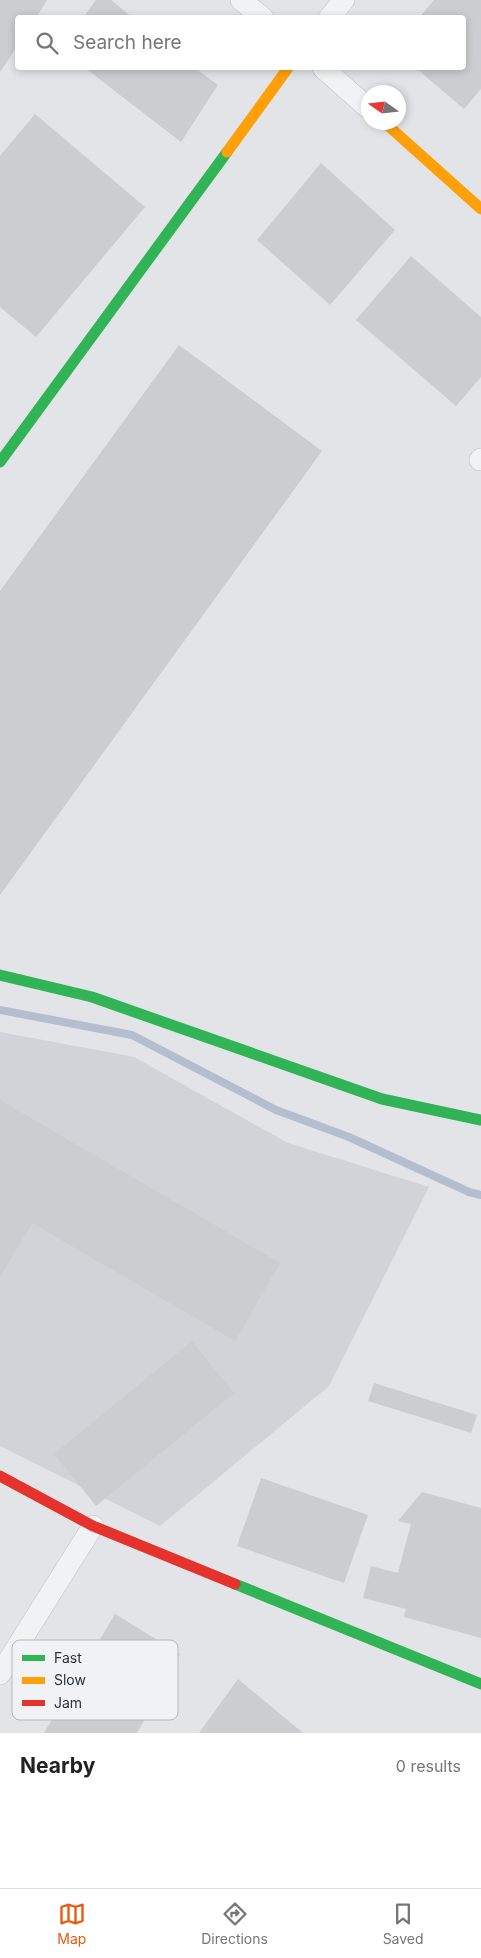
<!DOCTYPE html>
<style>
:root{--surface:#fff;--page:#f6f6f6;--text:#222;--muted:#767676;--line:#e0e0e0;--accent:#ea580c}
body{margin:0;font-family:Inter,sans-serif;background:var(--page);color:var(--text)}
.compass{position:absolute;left:361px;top:85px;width:45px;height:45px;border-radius:50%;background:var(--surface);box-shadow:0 2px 8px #0003;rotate:284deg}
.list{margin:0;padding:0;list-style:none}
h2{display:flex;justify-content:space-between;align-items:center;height:65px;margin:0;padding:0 20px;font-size:21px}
h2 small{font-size:16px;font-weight:400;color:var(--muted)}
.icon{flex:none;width:28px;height:28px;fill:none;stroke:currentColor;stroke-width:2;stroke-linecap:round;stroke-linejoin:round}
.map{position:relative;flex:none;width:481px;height:1733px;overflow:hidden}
.search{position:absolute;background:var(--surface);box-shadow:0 2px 8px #0003;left:15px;right:15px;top:15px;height:55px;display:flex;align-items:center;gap:12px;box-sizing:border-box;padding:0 18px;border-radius:5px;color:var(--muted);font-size:19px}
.sheet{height:155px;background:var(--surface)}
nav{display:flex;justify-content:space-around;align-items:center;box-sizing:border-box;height:70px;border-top:1px solid var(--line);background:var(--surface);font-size:14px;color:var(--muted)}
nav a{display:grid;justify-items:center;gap:2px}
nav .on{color:var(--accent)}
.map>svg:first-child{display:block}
.built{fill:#d1d3d9}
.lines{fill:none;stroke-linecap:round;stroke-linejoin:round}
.stream{stroke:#b4bece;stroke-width:8}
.building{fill:#cccdd0}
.street-casing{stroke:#c1c2c5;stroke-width:22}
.street{stroke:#f1f2f4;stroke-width:21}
.fast{stroke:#30b455;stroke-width:11}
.slow{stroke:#ff9f0a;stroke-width:11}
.jam{stroke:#e5322d;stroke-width:11}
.key{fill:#f0f2f6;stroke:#b5b8bf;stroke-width:1}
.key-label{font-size:14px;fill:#2b303e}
</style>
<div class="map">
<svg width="481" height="1733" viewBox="0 0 481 1733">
<rect width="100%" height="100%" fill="#e2e4e7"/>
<!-- built -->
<path class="built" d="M0,1032L134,1057L288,1143L429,1187L329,1386L160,1526L0,1446Z"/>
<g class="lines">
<!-- stream -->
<path class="stream" d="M0,1010L132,1035L276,1110L349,1137L469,1192L481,1195"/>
</g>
<!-- building -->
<path class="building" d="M0,0H47L36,18H18V45L0,72Z
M96,0H111L133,18H83Z
M434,0H481V89L464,109L416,68H464V18H419Z
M85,68H195L218,85L181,142Z
M35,114L145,207L36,337L0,307V156Z
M321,163L395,230L330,305L257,240Z
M411,256L481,317V377L456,406L356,320Z
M179,345L322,451L0,895V591Z
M0,1100L280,1263L235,1341L32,1223L0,1277Z
M192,1341L234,1393L96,1506L54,1454Z
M374,1383L477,1415L471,1433L368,1401Z
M261,1478L368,1515L344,1583L237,1546Z
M422,1492L481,1508V1638L404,1617L406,1609L363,1598L371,1566L398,1573L411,1524L398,1521Z
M115,1614L180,1654L137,1733H44Z
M238,1679L303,1733H199Z"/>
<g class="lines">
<!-- street casing -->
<g class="street-casing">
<path id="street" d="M241,0L263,18
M329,18L344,0
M323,68L368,108
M480,460L481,459
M0,1674L93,1526"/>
</g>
<!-- street -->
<use href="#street" class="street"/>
<!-- fast -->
<path class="fast" d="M0,462L227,152
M0,975L92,997L382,1099L481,1120
M235,1584L481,1684"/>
<!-- slow -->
<path class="slow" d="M384,122L481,209
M227,152L288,68"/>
<!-- jam -->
<path class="jam" d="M0,1476L93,1526L235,1584"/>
</g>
<!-- legend -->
<rect x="12" y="1640" width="166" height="80" rx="8" class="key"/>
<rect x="22" y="1655" width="23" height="6" fill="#30b455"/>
<rect x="22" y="1677" width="23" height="7" fill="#ff9f0a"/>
<rect x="22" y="1700" width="23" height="6" fill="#e5322d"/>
<g class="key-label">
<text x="54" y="1663">Fast</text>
<text x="54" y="1685">Slow</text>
<text x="54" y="1708">Jam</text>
</g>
</svg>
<svg class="compass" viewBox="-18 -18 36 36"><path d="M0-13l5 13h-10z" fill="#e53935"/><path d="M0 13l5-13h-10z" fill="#767676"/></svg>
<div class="search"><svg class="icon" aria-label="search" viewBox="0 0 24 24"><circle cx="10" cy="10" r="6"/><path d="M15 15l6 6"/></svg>Search here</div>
</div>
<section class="sheet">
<h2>Nearby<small>0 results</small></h2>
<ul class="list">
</ul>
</section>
<nav>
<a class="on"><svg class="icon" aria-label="map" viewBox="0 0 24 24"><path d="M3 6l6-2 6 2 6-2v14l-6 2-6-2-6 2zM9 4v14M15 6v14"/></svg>Map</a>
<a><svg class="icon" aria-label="directions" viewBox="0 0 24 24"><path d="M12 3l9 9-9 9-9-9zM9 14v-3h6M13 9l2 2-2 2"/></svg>Directions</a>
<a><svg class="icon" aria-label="saved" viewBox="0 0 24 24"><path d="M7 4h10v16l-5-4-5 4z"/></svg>Saved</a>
</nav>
